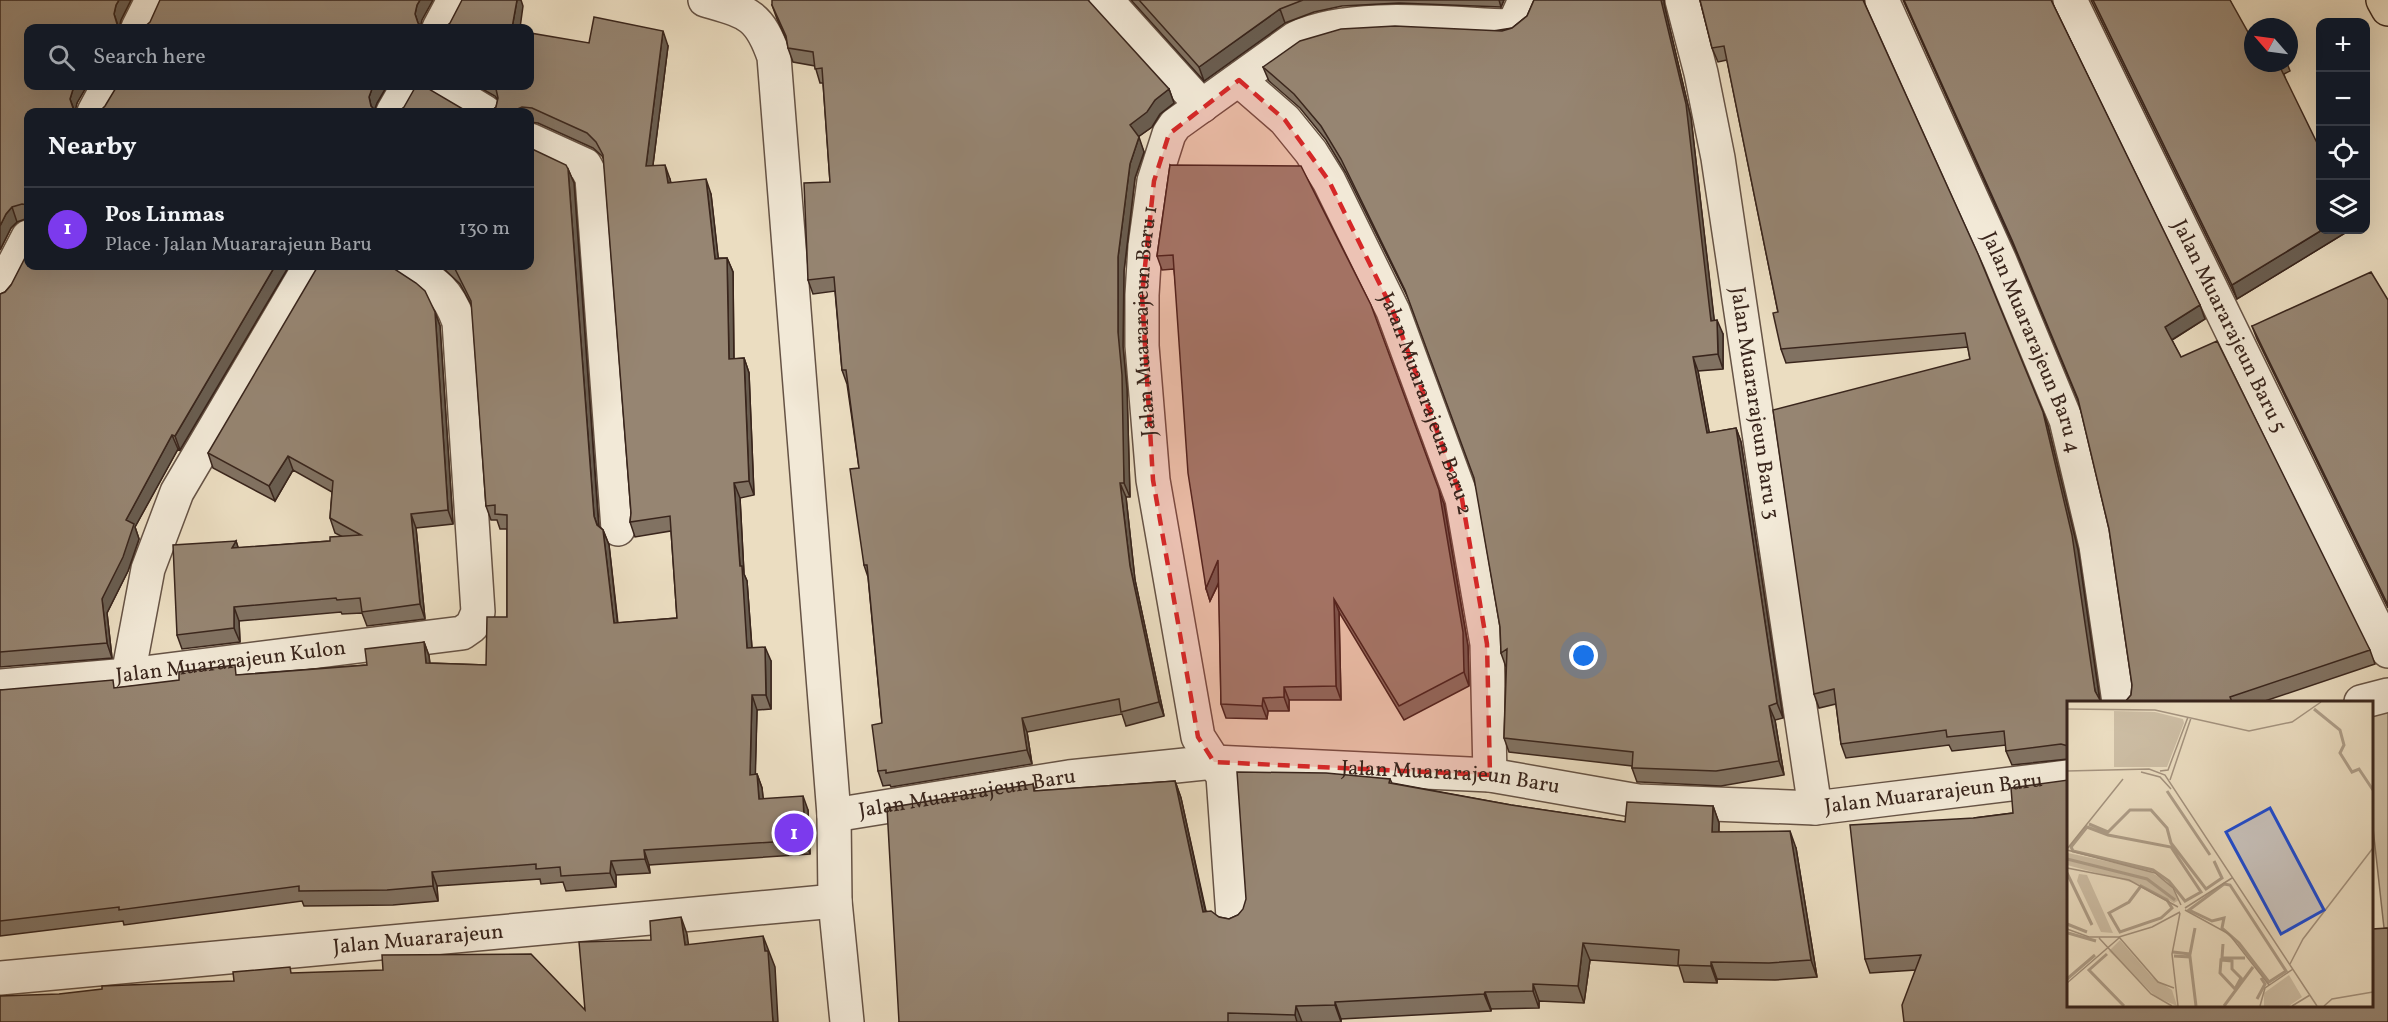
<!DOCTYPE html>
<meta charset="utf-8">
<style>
:root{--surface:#171b24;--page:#242831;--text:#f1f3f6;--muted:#9ea1a6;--line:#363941;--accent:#7c3aed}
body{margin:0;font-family:Vollkorn,serif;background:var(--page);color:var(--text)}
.controls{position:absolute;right:18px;top:18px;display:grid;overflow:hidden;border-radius:12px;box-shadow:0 6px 24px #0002}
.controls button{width:54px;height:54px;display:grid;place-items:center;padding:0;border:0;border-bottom:2px solid var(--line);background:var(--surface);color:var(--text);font:30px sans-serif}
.compass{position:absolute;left:2244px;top:18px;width:54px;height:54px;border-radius:50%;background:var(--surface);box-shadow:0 6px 24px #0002;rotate:298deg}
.you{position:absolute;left:1584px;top:656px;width:21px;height:21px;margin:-15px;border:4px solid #fff;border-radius:50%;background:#1a73e8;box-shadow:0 0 0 9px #1a73e833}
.badge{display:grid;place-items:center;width:39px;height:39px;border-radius:50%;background:var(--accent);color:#fff;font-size:20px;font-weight:700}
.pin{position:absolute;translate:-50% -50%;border:3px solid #fff;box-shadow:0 2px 6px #0006}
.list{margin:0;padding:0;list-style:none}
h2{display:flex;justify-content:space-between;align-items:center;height:78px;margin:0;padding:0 24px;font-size:26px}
h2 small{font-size:20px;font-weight:400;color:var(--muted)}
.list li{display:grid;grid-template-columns:39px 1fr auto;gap:18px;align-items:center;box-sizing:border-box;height:84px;padding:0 24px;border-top:2px solid var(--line)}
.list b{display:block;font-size:22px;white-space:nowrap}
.list p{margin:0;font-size:20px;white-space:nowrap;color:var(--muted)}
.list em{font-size:20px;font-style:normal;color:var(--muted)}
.icon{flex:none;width:33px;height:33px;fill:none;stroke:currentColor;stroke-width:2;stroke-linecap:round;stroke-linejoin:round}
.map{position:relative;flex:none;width:2388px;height:1022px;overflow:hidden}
.search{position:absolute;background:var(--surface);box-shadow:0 6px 24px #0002;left:24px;top:24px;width:510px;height:66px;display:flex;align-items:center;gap:15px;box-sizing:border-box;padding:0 21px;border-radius:12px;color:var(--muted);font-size:22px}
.panel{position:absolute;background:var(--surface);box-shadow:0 6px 24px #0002;left:24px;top:108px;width:510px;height:162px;border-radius:12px}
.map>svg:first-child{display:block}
.green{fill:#cdbea5;stroke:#837260;stroke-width:1.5}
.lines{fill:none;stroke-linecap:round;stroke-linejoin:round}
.minor-casing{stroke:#665345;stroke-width:36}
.major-casing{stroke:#39251c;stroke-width:36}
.minor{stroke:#f2e9d7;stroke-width:33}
.major{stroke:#ebddc1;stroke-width:33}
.wall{fill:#817262;stroke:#39251c;stroke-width:1.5}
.shaded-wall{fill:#695d50;stroke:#39251c;stroke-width:1.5}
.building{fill:#968572;stroke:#39251c;stroke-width:1.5}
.marked{fill:#d62828;fill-opacity:0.2;stroke:#d62828;stroke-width:4.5;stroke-dasharray:12 8;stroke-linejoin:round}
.labels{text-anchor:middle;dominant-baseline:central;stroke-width:4.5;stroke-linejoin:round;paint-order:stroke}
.street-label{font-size:21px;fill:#39251c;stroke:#f2e9d7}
.inset-river{fill:none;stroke:#ae9e89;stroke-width:3}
.inset-road{fill:none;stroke:#a4937f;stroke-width:1.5}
.view{fill:#1d4ed8;fill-opacity:0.15;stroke:#1d4ed8;stroke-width:3}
.inset-edge{fill:none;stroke:#39251c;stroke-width:3}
</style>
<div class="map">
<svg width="2388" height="1022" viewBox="0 0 2388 1022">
<rect width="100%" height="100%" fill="#ebddc1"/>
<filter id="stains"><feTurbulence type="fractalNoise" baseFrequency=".00333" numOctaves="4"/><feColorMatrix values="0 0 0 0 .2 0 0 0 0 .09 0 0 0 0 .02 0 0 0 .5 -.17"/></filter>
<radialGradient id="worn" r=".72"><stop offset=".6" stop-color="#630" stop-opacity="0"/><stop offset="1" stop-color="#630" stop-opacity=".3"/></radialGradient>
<!-- green -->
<path class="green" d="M2388,711V928H2384L2372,819V713Z"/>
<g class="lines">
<!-- minor casing -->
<g class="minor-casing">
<g id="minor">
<path d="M705,0C746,12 759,13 774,57L834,815L835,901L847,1022"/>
<path d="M1106,0L1202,106"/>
<path id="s1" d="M1682,0L1701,73L1718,158L1815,808"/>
<path id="s2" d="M1882,0L2000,261L2066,420L2096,546L2119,702"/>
<path id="s3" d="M2070,0L2388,651"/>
<path d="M138,28L152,0"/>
<path d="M439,28L454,0"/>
<path id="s4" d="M1239,80L1285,120L1311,152L1329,181L1393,311L1462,499L1487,644L1490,775"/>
<path d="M442,86L485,112"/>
<path d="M94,112L108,86"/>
<path d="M393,112L408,86"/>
<path d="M530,140L585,165L592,178L618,529"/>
<path d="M0,291L28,237"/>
<path d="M128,675L148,569L177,492L310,266"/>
<path id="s5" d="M0,686L128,675L462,633L472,626L478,612L459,322C447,289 435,283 407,266"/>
<path d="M2361,702L2388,695"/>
<path id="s6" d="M834,815L1069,777L1214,762L1490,775L1638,801L1815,808L2068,777"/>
<path id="s7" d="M1233,917L1223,776L1198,737L1153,480L1142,346V295L1145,246L1154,181L1169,134L1175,125L1296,38C1350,12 1448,24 1508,26L1515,22L1525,0"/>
<path id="s8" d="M0,978L835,901"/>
</g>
</g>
<!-- major casing -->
<g class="major-casing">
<path id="major" d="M2383,0L2388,9"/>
</g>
<!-- minor -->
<use href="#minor" class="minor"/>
<!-- major -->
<use href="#major" class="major"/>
</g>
<!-- wall -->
<path class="wall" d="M0,0H131L121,20L120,26L28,28L77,103L28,112V218L17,222L11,228L0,250Z
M1131,0H1504L1501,7L1399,3L1342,6L1314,12L1285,23L1204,81Z
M1534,0H1664V4L1691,118L1714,320L1723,334V369L1698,371L1709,433L1736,428L1741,442L1783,718L1775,720L1784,775L1721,786L1640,782H1637L1632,768V766L1509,752L1504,738L1506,667L1501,653L1500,627L1475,479L1411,304L1346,173L1326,140L1300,108L1269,81L1263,67L1512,28L1527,16Z
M1700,0H1864V3L2043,412L2048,426L2078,550L2100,700L2068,702V759L2012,765L2006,751V745L1952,751L1949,745L1846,758L1841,744L1836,704L1819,708L1814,694L1970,359L1968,347L1786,363L1781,349L1778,312L1727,60L1718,62L1712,48Z
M1903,0H2051L2205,319L2172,340L2181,357L2370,650L2375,664L2262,702H2125L2131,695L2132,685L2109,529L2079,403L2017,254Z
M2091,0H2230L2253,63H2287L2290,71L2284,74L2320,230H2350L2237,299Z
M772,5L1169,89L1174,103L1160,114L1152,127L1138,137L1144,152L1135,178L1124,271L1123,346L1127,389L1130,497H1126L1135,580L1164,716L1126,726L1122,714L1027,732L1032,764L891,787L890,785L883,786L878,771L882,723L868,577L864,565L859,468L847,384L842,370L835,291L813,294L808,280L830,182L823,83H820L815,66L793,62L788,48L787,41L777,19Z
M589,43L668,46L653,165L670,179L671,183L711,194L718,258H727L733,272L734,359L744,358L749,373L754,495L740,498L744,574L747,581L752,648L771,661V709L757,710L755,774H757L762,788L763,799L808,810L810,854L649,865L650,873L616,875V887L566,891L563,882L541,884L540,879L437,886L438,901L393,905L304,906L302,901L124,925L123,921L0,936V690L116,688L239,675L367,665L424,642L429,656L430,663L486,665L507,617V529H500L497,520H491L486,506L472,306L460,284L441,266H530L568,169L574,183L599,526L603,530L609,545L618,623L677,618L671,531L635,537L630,522L631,513L604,160L602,156L593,148L538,123L530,122V112H490L496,107L498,100L495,96L477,86H530Z
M1170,165L1444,504L1468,646L1469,686L1404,720L1339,612L1341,700H1289V711H1268L1267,719L1226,718L1221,704L1219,583L1210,601L1206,588L1174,269L1162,270L1157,256Z
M289,266L180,450L178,449L135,527L139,539L128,571L107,613L112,658L0,667V294L5,292L11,285Z
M2388,300V608L2257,339L2252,326Z
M435,312L440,326L453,524L416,528L425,619L367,626L362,613L342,614L341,612L239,621L240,642L182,649L177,635L236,541L238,548L330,541L341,536L335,533L330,518L332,492L293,470L275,501L213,468L208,453Z
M1390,779L1392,783L1511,805L1625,822L1713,806L1719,823V832L1796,848L1817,977L1775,980L1717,979V983L1684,982L1679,966L1590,960L1584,1003L1539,1001V1008L1491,1009V1011L1341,1019V1022H899L1033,784L1035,791L1175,781L1181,798L1206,911L1219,917L1229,919L1238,915Z
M2066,781L1916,970L1870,973L1865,959L1974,818L2013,813Z"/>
<!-- shaded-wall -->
<path class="shaded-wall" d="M119,0H131L121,20L119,28L114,14L116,5Z
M420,0H433L422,20L420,28L418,23L415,14L417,5Z
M517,0H521L523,6L520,28H512Z
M1499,0H1504L1501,7Z
M1661,0H1664V4L1691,118L1716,335L1711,321Z
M1280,9L1285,23L1204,81L1199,67Z
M663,31L668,46L651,180L646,166Z
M74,86H87L77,103L75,112L70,99Z
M373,86H387L377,103L374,111L371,106L369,97Z
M1169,89L1174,103L1160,114L1152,127L1135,139L1130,125L1155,100Z
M1139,137L1144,152L1135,178L1124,271L1123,346L1127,389L1130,497L1124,483L1118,332V257L1130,164Z
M665,165L670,179L673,198L668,183Z
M568,169L574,183L599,530L594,516Z
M706,179L711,194L720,273L715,259Z
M12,207L17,222L11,228L0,250V226L6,214Z
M2322,230H2350L2237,299L2232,285Z
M727,258L733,272L734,373L729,359Z
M275,266H289L180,450L175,436Z
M2200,305L2205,319L2170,341L2165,327Z
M435,312L440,326L453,524L448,510Z
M1717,320L1723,334V369L1718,354Z
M1693,357L1698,371L1712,447L1707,433Z
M744,358L749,373L754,495L749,481Z
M2043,412L2048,426L2078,550L2100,702L2095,691Z
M1736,428L1741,442L1783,718L1777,703Z
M172,435L178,449L135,527L139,539L128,571L107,613L112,658L107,643L102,599L126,520Z
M288,456L293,470L275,501L269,486Z
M734,483L740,498L744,574L747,581L753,663L747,648L740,566Z
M1120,483L1126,497L1135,580L1164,716L1159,702L1130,566Z
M1439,490L1444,504L1468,646L1469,686L1464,672Z
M411,514L416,528L425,619L420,604Z
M603,530L609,545L619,637L614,623Z
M236,541L241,556L232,548Z
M1218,560L1223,573L1210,601L1206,588Z
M1334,599L1339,612L1341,700L1336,686Z
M234,607L239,621L240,642L234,628Z
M424,642L429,656L431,677L426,663Z
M765,647L771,661V709L766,695Z
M1284,687L1289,700V711L1284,697Z
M752,695L757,710L755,789L750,775Z
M1263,698L1268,711L1267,719L1262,706Z
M1769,706L1775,720L1784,775L1779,761Z
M1022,718L1027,732L1032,764L1027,750Z
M757,774L762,788L765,813L759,799Z
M1175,781L1181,798L1209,928L1203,912Z
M803,796L808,810L810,854L805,840Z
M1713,806L1719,823L1718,849L1712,832Z
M1790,831L1796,848L1817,977L1811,960Z
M644,850L649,865L650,873L645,859Z
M611,861L616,875V887L610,873Z
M432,872L437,886L438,901L433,886Z
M681,917L687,934L691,962L685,945Z
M763,936L775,967L778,1022H773Z
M1583,943L1590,960L1584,1003L1578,986Z
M1711,962L1717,979V983L1711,966Z
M1533,984L1539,1001V1008L1533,991Z
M1485,992L1491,1009V1011L1484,994Z
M1335,1002L1341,1019V1022L1335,1005Z
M1296,1006L1302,1022H1297L1295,1015Z"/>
<!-- building -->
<path class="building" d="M0,0H119L116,5L114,14L117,24L122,28H28V86H74L70,99L73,108L78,112H28V205L22,204L12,207L6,214L0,226Z
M160,0H420L417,5L415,14L418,23L424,28H143L150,22Z
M462,0H517L512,28H444L450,23Z
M772,0H1088L1169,89L1155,100L1147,112L1130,125L1139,137L1130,164L1118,257V332L1122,375L1124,483H1120L1130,566L1159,702L1121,712L1119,699L1022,718L1027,750L886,773V770L878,771L872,725L882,723L867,565H864L850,469L859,468L846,370H842L834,277L808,280L804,183L830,182L822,68L815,69L813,52L788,48L786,36L772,5Z
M1139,0H1303L1280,9L1199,67Z
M1534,0H1661L1686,104L1711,321L1717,320L1718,354L1693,357L1707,433L1736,428L1777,703L1769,706L1779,761L1716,771L1635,768H1632L1633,752L1504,738L1507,649L1501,653L1500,627L1474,478L1405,290L1341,159L1321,126L1294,94L1263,67L1300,41L1341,29L1395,26L1502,31L1512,28L1527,16Z
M1700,0H1863L1978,254L2043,412L2072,535L2095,691L2100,700L2103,702H2068V746L2061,744L2006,751L2004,731L1947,737L1946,730L1841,744L1834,689L1814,694L1773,410L1970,359L1965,333L1781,349L1773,313L1778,312L1724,46L1712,48Z
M1904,0H2051L2200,305L2165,327L2181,357L2217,341L2370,650L2230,697L2232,702H2125L2131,695L2132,685L2109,529L2078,399L2012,240Z
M2093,0H2230L2248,32L2253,30V63H2278L2320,149V230H2322L2232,285Z
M594,17L663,31L646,166L665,165L668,183L706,179L715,259L727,258L729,359L744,358L749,481L734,483L740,566H742L747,648L765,647L766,695H752L750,775L757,774L759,799L803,796L805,840L644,850L645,859L611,861L610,873L561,876L560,867L536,869V864L432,872L433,886L387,890L299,891V886L119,910V907L0,921V690L113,680L114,688L179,680V672L235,665L236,675L367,665L365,649L424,642L426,663L486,665L487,617H507V515L495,514V505L486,506L471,301L455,269L451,266H530V148L566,165L568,169L594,516L597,525L603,530L614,623L677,618L670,516L630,522L631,513L603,155L596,142L587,133L532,108L522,107L513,111L512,112H490L496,107L498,98L496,89L493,86H530V33L589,43Z
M2268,22L2270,27H2258Z
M117,86H373L369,97L371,106L377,112H99L105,106Z
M416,86H425L427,88L468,112H398L404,107Z
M1170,165L1301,166L1371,305L1439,490L1463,632L1464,672L1399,706L1334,599L1336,686L1284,687V697L1263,698L1262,706L1221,704L1218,560L1206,588L1188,473L1173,255L1157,256Z
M28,252V266H275L175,436L172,435L126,520L134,524L123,557L102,599L107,643L0,652V294L5,292L11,285Z
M318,266H390L416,283L425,291L435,312L448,510L411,514L420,604L362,612L360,598L337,600L336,598L234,607V628L177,635L173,545L236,541L232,548L330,541V537L361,535L330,518L333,481L288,456L269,486L208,453Z
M2371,272L2388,300V605L2252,326Z
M1237,772L1326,773L1390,779L1389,783L1511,805L1625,822L1627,802L1713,806L1712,832L1790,831L1811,960L1769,963L1711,962V966L1678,965L1679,950L1583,943L1578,986L1533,984V991L1485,992L1484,994L1335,1002V1005L1296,1006L1295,1015L1228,1013V1022H899L887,808L1033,784L1034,791L1175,781L1203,912L1211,911L1219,917L1229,919L1238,915L1243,909L1246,899Z
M2068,780V1005H2372V929L2388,928V1022H1904L1902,1005L1921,955L1865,959L1850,825L1974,818L2013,813L2011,788Z
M681,917L685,945L763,936L765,951H768L773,1022H0V996L59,994L102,989V986L234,981L233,972L290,967L291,973L383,970L382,955L531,954L585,1010L579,942L651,940L650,921Z"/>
<!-- marked area -->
<path class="marked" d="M1239,80L1285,120L1329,181L1393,311L1462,499L1487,644L1490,775L1214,762L1198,737L1153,480L1142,295L1154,181L1169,134Z"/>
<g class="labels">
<!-- street labels -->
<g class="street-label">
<text stroke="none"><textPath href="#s7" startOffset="608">Jalan Muararajeun Baru 1</textPath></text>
<text stroke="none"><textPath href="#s3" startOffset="363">Jalan Muararajeun Baru 5</textPath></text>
<text stroke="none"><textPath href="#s2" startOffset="374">Jalan Muararajeun Baru 4</textPath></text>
<text stroke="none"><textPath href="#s1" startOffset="410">Jalan Muararajeun Baru 3</textPath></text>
<text stroke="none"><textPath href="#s4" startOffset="380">Jalan Muararajeun Baru 2</textPath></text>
<text stroke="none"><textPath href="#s5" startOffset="232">Jalan Muararajeun Kulon</textPath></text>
<text stroke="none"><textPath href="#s6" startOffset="621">Jalan Muararajeun Baru</textPath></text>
<text stroke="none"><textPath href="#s6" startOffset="135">Jalan Muararajeun Baru</textPath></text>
<text stroke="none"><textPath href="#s6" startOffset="1107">Jalan Muararajeun Baru</textPath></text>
<text stroke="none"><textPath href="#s8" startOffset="420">Jalan Muararajeun</textPath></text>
</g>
</g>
<!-- overview -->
<g transform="translate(2067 701)">
<rect width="306" height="306" fill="#ebddc1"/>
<path d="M47,10L88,11L116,18L117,22L100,66H47ZM1,152L80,169L102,182L112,199L107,202L71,183L0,164ZM12,173L20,174L46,232L34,231L10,180ZM53,239L85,276L105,289L110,305L89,296L42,250ZM222,274L235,296L222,305H197V292Z" fill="#cdbea5"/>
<path class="inset-river" d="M247,8L273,29L277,44L273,52L285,71L292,68L306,89M100,90L143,154M22,123L41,131L63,109H84L100,127L104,142L139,188L155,177L147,160M20,126L41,134L104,146L134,191L118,200L102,180L86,169L6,150L4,146ZM0,158L80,178L108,199M0,172L25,224M157,183L163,184L219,270L202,281L172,242L155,227L157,217L145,220L122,209ZM74,185L100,199L105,207L94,217L53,231L42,212L62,201ZM0,223L20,231M1,232L29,240M156,243L155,257H178M106,251L123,253L128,227M40,253L22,269L57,305M107,255L123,256L129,305M154,259L165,260V268L174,277L168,288L153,272ZM0,278L28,254M190,298L198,283L194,277M157,305L186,266"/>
<path class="inset-road" d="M0,8L88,9L182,30L225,21L254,1M0,70L82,68L98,74L250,305M93,70L101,69L121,16M74,71L93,76L104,88M103,79L124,17M0,148L56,78M0,149L88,172L106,187L114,204M0,167L62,179L111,206M118,207L165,177M118,209L162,233L202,284M0,228L22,236H52L85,226L113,211M52,236L91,281L107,287M32,237L84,293L105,305M223,263L236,238L306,147M0,282L52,237M111,305L105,253L113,212M193,305L198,287L226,268M225,305L243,294M257,305L265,298L306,291"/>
<path class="view" d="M203,107L257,209L214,233L159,131Z"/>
<rect width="306" height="306" class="inset-edge"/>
</g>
<rect width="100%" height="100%" filter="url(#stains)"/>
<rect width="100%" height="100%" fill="url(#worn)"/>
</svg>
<div class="controls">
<button>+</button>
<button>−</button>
<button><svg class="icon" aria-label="locate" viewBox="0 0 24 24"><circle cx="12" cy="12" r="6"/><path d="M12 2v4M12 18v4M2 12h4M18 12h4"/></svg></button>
<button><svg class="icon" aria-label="layers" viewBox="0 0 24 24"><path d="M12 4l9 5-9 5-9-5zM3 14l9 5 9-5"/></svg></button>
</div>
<svg class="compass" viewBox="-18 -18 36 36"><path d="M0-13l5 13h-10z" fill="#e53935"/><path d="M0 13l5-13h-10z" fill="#9ea1a6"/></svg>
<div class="you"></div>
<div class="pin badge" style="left:794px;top:833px">1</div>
<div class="search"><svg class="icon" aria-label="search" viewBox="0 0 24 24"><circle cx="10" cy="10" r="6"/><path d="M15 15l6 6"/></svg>Search here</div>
<section class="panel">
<h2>Nearby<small></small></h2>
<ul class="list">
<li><span class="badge">1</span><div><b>Pos Linmas</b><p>Place · Jalan Muararajeun Baru</p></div><em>130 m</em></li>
</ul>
</section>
</div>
